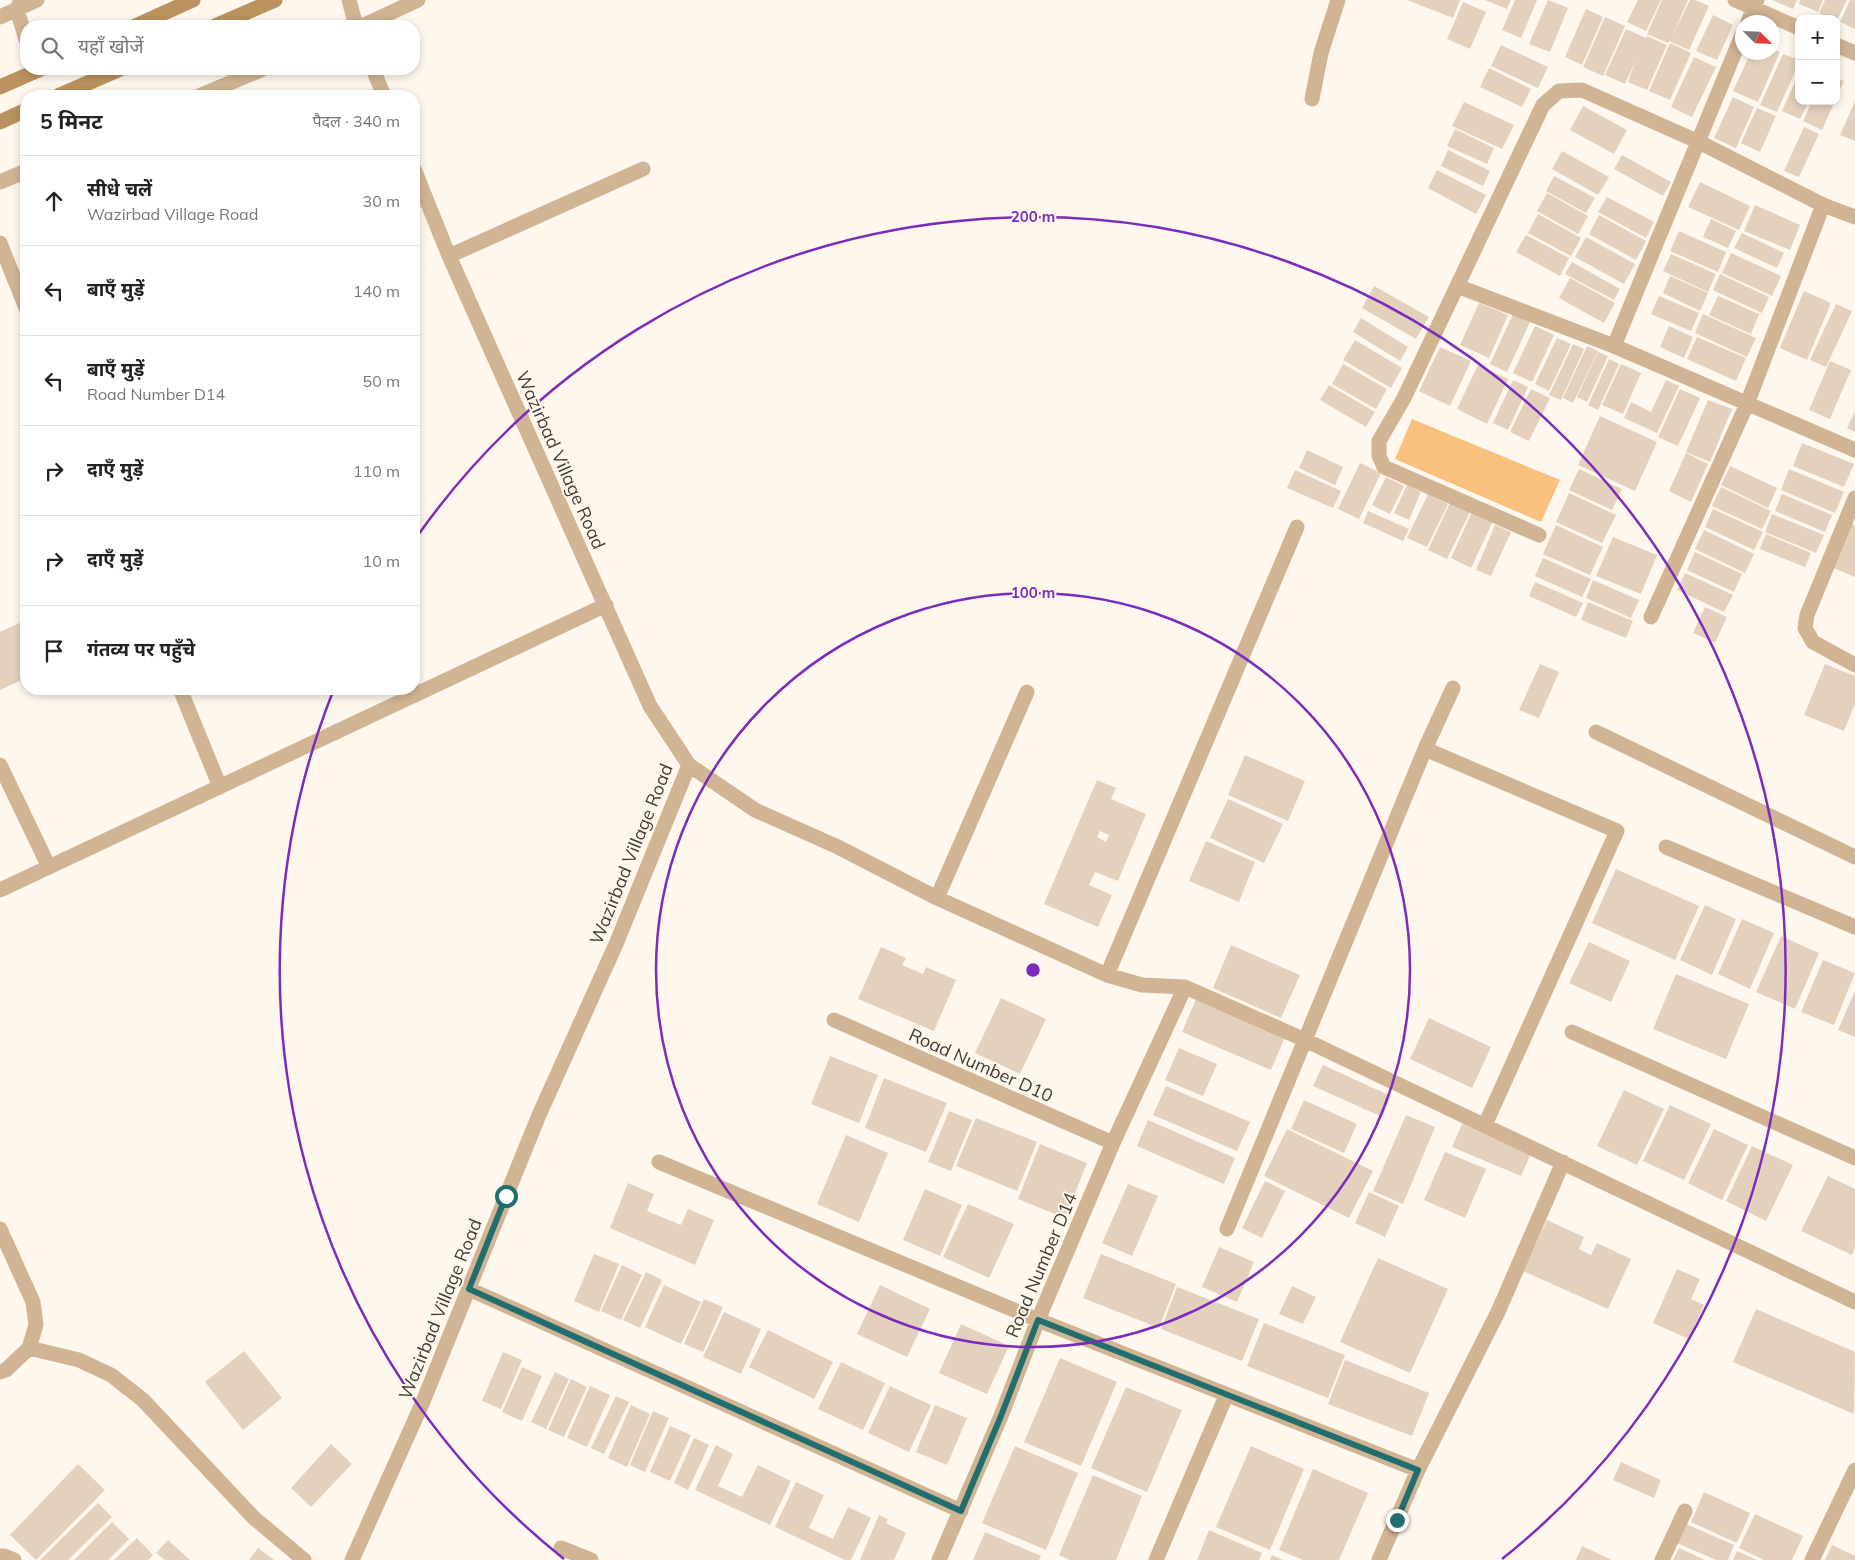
<!DOCTYPE html>
<html lang="hi">
<meta charset="utf-8">
<style>
:root{--surface:#fff;--page:#f2f2f2;--text:#222;--muted:#767676;--line:#e0e0e0}
body{margin:0;font-family:Mulish,"Noto Sans Devanagari",sans-serif;background:var(--page);color:var(--text)}
.controls{position:absolute;right:15px;top:15px;display:grid;overflow:hidden;border-radius:10px;box-shadow:0 2px 8px #0003}
.controls button{width:45px;height:45px;display:grid;place-items:center;padding:0;border:0;border-bottom:1px solid var(--line);background:var(--surface);color:var(--text);font:25px sans-serif}
.compass{position:absolute;left:1735px;top:15px;width:45px;height:45px;border-radius:50%;background:var(--surface);box-shadow:0 2px 8px #0003;rotate:114deg}
.stop{position:absolute;width:15px;height:15px;margin:-11px;border:4px solid #226e6f;border-radius:50%;background:#fff}
.stop.end{background:#226e6f;border-color:#fff;box-shadow:0 1px 5px #0008}
.list{margin:0;padding:0;list-style:none}
h2{display:flex;justify-content:space-between;align-items:center;height:65px;margin:0;padding:0 20px;font-size:21px}
h2 small{font-size:16px;font-weight:400;color:var(--muted)}
.list li{display:grid;grid-template-columns:32px 1fr auto;gap:15px;align-items:center;box-sizing:border-box;height:90px;padding:0 20px;border-top:1px solid var(--line)}
.list b{display:block;font-size:19px;white-space:nowrap}
.list p{margin:0;font-size:16px;white-space:nowrap;color:var(--muted)}
.list em{font-size:16px;font-style:normal;color:var(--muted)}
.icon{flex:none;width:28px;height:28px;fill:none;stroke:currentColor;stroke-width:2;stroke-linecap:round;stroke-linejoin:round}
.map{position:relative;flex:none;width:1855px;height:1560px;overflow:hidden}
.search{position:absolute;background:var(--surface);box-shadow:0 2px 8px #0003;left:20px;top:20px;width:400px;height:55px;display:flex;align-items:center;gap:12px;box-sizing:border-box;padding:0 18px;border-radius:20px;color:var(--muted);font-size:19px}
.panel{position:absolute;background:var(--surface);box-shadow:0 2px 8px #0003;left:20px;top:90px;width:400px;height:605px;border-radius:20px}
.map>svg:first-child{display:block}
.green{fill:#f9c17d}
.building{fill:#e3d1bd;fill-rule:evenodd}
.lines{fill:none;stroke-linecap:round;stroke-linejoin:round}
.street{stroke:#d0b493;stroke-width:15}
.secondary{stroke:#bb925f;stroke-width:15}
.route{stroke:#226e6f;stroke-width:6}
.ring{fill:none;stroke:#7b2cbf;stroke-width:2.5}
.labels{text-anchor:middle;dominant-baseline:central;stroke-width:4;stroke-linejoin:round;paint-order:stroke}
.street-label{font-size:18px;fill:#433c33;stroke:#fef7ee}
.centre{fill:#7b2cbf;stroke:#fef7ee;stroke-width:2.5}
.ring-label{font-size:15px;text-anchor:middle;font-weight:bold;fill:#7b2cbf;stroke:#fef7ee;stroke-width:4;stroke-linejoin:round;paint-order:stroke}
</style>
<div class="map">
<svg width="1855" height="1560" viewBox="0 0 1855 1560">
<rect width="100%" height="100%" fill="#fef7ee"/>
<!-- green -->
<path class="green" d="M1412,419L1560,480L1541,522L1395,459Z"/>
<!-- building -->
<path class="building" d="M1407,0H1460L1453,18Z
M1485,0H1511L1507,9Z
M1515,0H1537L1521,38L1502,30Z
M1548,0L1568,8L1550,52L1529,44Z
M1638,0H1661L1646,31L1627,22Z
M1662,0H1688L1672,37L1690,0H1695L1709,6L1689,50L1669,41L1668,43L1647,34Z
M1772,0H1797L1793,9Z
M1800,0H1823L1818,12L1799,4Z
M1825,0H1847L1836,23V19H1832L1819,13Z
M1850,0H1855V29L1840,22Z
M1463,2L1486,12L1470,49L1447,39Z
M1586,9L1603,17L1582,65L1565,57Z
M1713,15L1733,25L1717,60L1696,51Z
M1605,17L1625,26L1603,76L1583,67Z
M1626,29L1646,38L1647,36L1667,45L1647,90L1628,82L1636,60L1625,84L1605,75Z
M1670,43L1691,53L1670,100L1649,91Z
M1501,45L1548,67L1538,88L1491,66Z
M1772,49L1780,52L1758,102L1733,91L1751,52H1772Z
M1783,54L1799,60V63L1777,112L1760,105Z
M1694,57L1716,67L1692,117L1671,107Z
M1489,68L1531,89L1522,107L1480,87Z
M1799,73V101H1809L1800,119L1782,111Z
M1836,78L1844,81L1836,98Z
M1733,97L1754,107L1736,148L1714,138Z
M1812,101H1835L1822,130L1803,121Z
M1855,101V141L1840,135Z
M1464,102L1514,125L1502,149L1452,126Z
M1583,106L1627,130L1614,154L1570,130Z
M1757,108L1776,116L1760,152L1741,143Z
M1804,127L1819,134L1799,177L1784,171Z
M1455,129L1494,148L1487,164L1447,146Z
M1448,150L1490,171L1483,186L1441,166Z
M1562,151L1609,177L1598,195L1552,169Z
M1622,155L1671,182L1663,196L1614,169Z
M1437,170L1486,195L1476,214L1428,188Z
M1554,176L1595,198L1586,213L1546,191Z
M1700,182L1750,206L1739,230L1688,207Z
M1547,193L1588,216L1578,234L1537,211Z
M1607,197L1654,222L1646,238L1598,212Z
M1755,205L1800,225L1790,250L1744,231Z
M1538,214L1581,238L1571,256L1528,233Z
M1599,215L1646,241L1636,260L1589,234Z
M1711,219L1736,231L1728,248L1703,237Z
M1679,231L1726,252L1718,272L1670,251Z
M1742,233L1784,253L1777,268L1734,248Z
M1526,235L1569,258L1560,276L1516,252Z
M1586,237L1635,264L1624,284L1575,257Z
M1731,253L1781,276L1772,296L1722,273Z
M1671,254L1716,274L1708,292L1663,271Z
M1572,262L1620,289L1614,300L1565,274Z
M1720,274L1769,297L1762,313L1713,290Z
M1670,276L1708,293L1700,311L1663,293Z
M1570,278L1615,303L1604,323L1559,298Z
M1374,286L1429,317L1416,339L1362,308Z
M1804,291L1831,303L1807,360L1780,348Z
M1659,296L1699,313L1691,331L1651,314Z
M1718,296L1759,314L1751,334L1709,315Z
M1479,303L1508,315L1489,358L1460,345Z
M1836,304L1852,311L1826,367L1810,360Z
M1513,314L1530,322L1507,372L1490,364Z
M1703,314L1756,338L1747,357L1695,333Z
M1361,318L1408,347L1400,361L1353,332Z
M1535,326L1554,335L1532,382L1513,373Z
M1669,326L1693,337L1684,358L1660,347Z
M1697,337L1746,358L1736,381L1687,359Z
M1557,338L1571,344L1549,391L1535,384Z
M1355,340L1402,368L1391,388L1343,360Z
M1573,344L1584,349L1561,400L1549,395Z
M1587,346L1598,351L1573,403L1563,398Z
M1440,347L1471,361L1450,406L1419,391Z
M1598,352L1608,356L1587,402L1577,397Z
M1609,359L1619,364L1598,410L1588,405Z
M1830,361L1851,370L1830,419L1809,410Z
M1343,364L1387,389L1376,409L1332,384Z
M1621,364L1641,373L1623,414L1602,405Z
M1478,365L1508,379L1487,424L1457,409Z
M1513,380L1528,387L1508,430L1493,423Z
M1666,380L1679,386L1657,433L1624,418L1631,402L1651,412Z
M1329,385L1375,412L1366,427L1320,400Z
M1531,389L1550,398L1529,441L1510,432Z
M1680,389L1700,398L1678,446L1658,437Z
M1708,400L1732,409L1710,462L1686,452Z
M1855,411V432L1847,428Z
M1600,416L1657,442L1635,491L1578,465Z
M1802,443L1854,464L1844,487L1793,466Z
M1307,450L1343,467L1335,485L1299,468Z
M1686,453L1708,464L1691,502L1669,491Z
M1360,463L1381,473L1359,519L1338,509Z
M1730,466L1777,488L1768,508L1721,485Z
M1579,469L1622,489L1612,510L1569,490Z
M1789,469L1844,492L1835,513L1781,490Z
M1295,470L1341,491L1333,508L1287,488Z
M1386,477L1404,486L1390,514L1372,505Z
M1407,485L1421,492L1409,520L1394,513Z
M1721,487L1771,511L1762,529L1712,506Z
M1569,493L1616,515L1602,543L1556,522Z
M1428,494L1448,504L1427,547L1407,538Z
M1782,494L1832,515L1825,532L1775,511Z
M1450,503L1470,512L1447,559L1428,550Z
M1713,509L1763,532L1754,550L1705,527Z
M1368,511L1409,529L1403,541L1363,523Z
M1472,512L1493,521L1471,568L1451,558Z
M1772,514L1824,535L1816,553L1765,532Z
M1851,523L1855,525V577L1831,567Z
M1495,525L1511,532L1491,576L1476,570Z
M1556,525L1603,547L1590,575L1543,554Z
M1704,530L1754,554L1745,573L1695,549Z
M1766,534L1811,553L1805,567L1760,549Z
M1613,537L1657,555L1641,594L1596,576Z
M1695,552L1742,574L1734,592L1687,570Z
M1543,558L1591,579L1582,597L1535,576Z
M1685,573L1733,595L1724,612L1677,590Z
M1593,580L1639,600L1631,618L1586,598Z
M1535,582L1583,603L1576,617L1529,596Z
M1588,602L1633,621L1626,638L1581,620Z
M1705,607L1727,617L1715,643L1693,633Z
M26,620V678L0,690V632Z
M1540,664L1559,672L1539,718L1519,710Z
M1825,664L1855,676V704L1844,731L1804,715Z
M1245,755L1305,781L1288,821L1228,795Z
M1097,780L1116,788L1111,799L1146,814L1118,881L1095,872L1089,885L1112,895L1098,927L1044,904ZM1100,831L1109,835L1106,842L1097,837Z
M1228,799L1283,824L1264,863L1210,838Z
M1206,841L1255,862L1239,902L1189,881Z
M1616,869L1699,906L1675,960L1592,923Z
M1705,905L1736,919L1712,975L1680,960Z
M1742,919L1774,933L1750,989L1718,974Z
M1781,936L1819,953L1795,1009L1756,992Z
M1589,942L1630,961L1611,1002L1569,983Z
M1231,945L1300,975L1281,1018L1213,988Z
M881,947L906,958L902,965L923,974L926,967L956,980L934,1031L858,999Z
M1823,960L1855,973L1834,1025L1801,1012Z
M1676,974L1749,1004L1726,1059L1653,1029Z
M1855,991V1037L1838,1030Z
M1001,998L1046,1019L1020,1074L975,1053Z
M1196,999L1285,1037L1271,1070L1182,1032Z
M1429,1018L1491,1047L1472,1088L1410,1059Z
M1179,1048L1217,1064L1203,1096L1165,1080Z
M830,1056L878,1075L859,1123L811,1104Z
M1323,1065L1391,1096L1382,1117L1313,1086Z
M884,1078L947,1103L926,1152L865,1128Z
M1166,1086L1250,1122L1237,1151L1153,1115Z
M1624,1090L1664,1109L1637,1165L1597,1146Z
M1304,1100L1357,1124L1344,1153L1291,1129Z
M1670,1105L1711,1124L1684,1180L1643,1161Z
M949,1111L972,1120L951,1171L928,1162Z
M1406,1115L1435,1127L1403,1204L1373,1191Z
M976,1118L1037,1142L1017,1191L956,1166Z
M1148,1120L1235,1158L1224,1184L1137,1146Z
M1463,1122L1532,1151L1521,1176L1452,1147Z
M1287,1129L1373,1171L1349,1218L1264,1176Z
M1714,1129L1748,1145L1722,1200L1688,1183Z
M846,1135L888,1153L859,1222L817,1204Z
M1040,1144L1087,1163L1065,1218L1018,1199Z
M1752,1146L1793,1165L1766,1221L1726,1201Z
M1445,1152L1486,1169L1465,1218L1424,1200Z
M1828,1176L1855,1189V1247L1852,1255L1801,1231Z
M1265,1181L1285,1191L1262,1238L1242,1228Z
M628,1183L654,1194L647,1211L681,1225L688,1209L714,1220L695,1265L610,1228Z
M1128,1184L1158,1196L1132,1256L1102,1243Z
M925,1189L962,1205L940,1256L903,1240Z
M1369,1192L1399,1206L1385,1237L1355,1223Z
M968,1204L1014,1224L989,1278L943,1257Z
M1547,1220L1584,1237L1579,1249L1591,1255L1597,1243L1631,1259L1608,1309L1523,1271Z
M1219,1247L1254,1262L1237,1302L1202,1287Z
M594,1254L619,1264L599,1312L574,1301Z
M1101,1254L1176,1284L1159,1328L1083,1298Z
M1378,1258L1448,1289L1410,1373L1340,1342Z
M622,1265L642,1275L621,1320L601,1311Z
M1677,1269L1700,1279L1691,1299L1704,1305L1689,1339L1653,1323Z
M646,1272L662,1280L640,1328L623,1320Z
M664,1285L701,1302L681,1344L645,1327Z
M880,1285L930,1309L907,1357L857,1334Z
M1292,1286L1316,1297L1303,1324L1279,1314Z
M1177,1287L1259,1319L1242,1361L1161,1329Z
M704,1299L723,1307L703,1352L684,1344Z
M1756,1309L1855,1352L1854,1414L1733,1362Z
M724,1312L761,1329L741,1374L703,1357Z
M1264,1323L1345,1355L1328,1398L1247,1366Z
M961,1324L1009,1346L987,1394L939,1373Z
M768,1330L833,1362L814,1399L749,1367Z
M244,1351L282,1398L243,1430L205,1382Z
M503,1352L522,1360L501,1409L482,1401Z
M1060,1358L1117,1382L1081,1466L1024,1442Z
M1345,1360L1429,1393L1412,1436L1328,1404Z
M841,1362L885,1383L863,1430L818,1409Z
M522,1367L542,1376L522,1421L502,1412Z
M555,1372L569,1379L546,1429L531,1422Z
M571,1379L587,1387L564,1437L548,1430Z
M590,1386L610,1395L587,1447L567,1438Z
M890,1386L931,1405L909,1452L868,1433Z
M1126,1387L1182,1410L1147,1492L1091,1468Z
M616,1396L629,1402L604,1454L591,1448Z
M631,1405L650,1414L627,1467L608,1458Z
M935,1405L967,1418L947,1465L916,1452Z
M653,1411L669,1418L645,1472L630,1465Z
M670,1426L691,1435L670,1481L650,1472Z
M694,1438L709,1445L688,1490L674,1483Z
M331,1444L352,1464L311,1507L291,1488Z
M716,1445L733,1454L718,1486L742,1497L758,1465L791,1481L770,1525L695,1490Z
M1015,1446L1078,1473L1046,1550L982,1523Z
M1251,1446L1304,1469L1270,1550L1216,1527Z
M1621,1462L1661,1480L1654,1498L1613,1480Z
M78,1464L105,1490L36,1560L10,1535Z
M1313,1469L1368,1493L1339,1560H1303L1279,1550Z
M1093,1475L1142,1496L1116,1560H1070L1059,1555Z
M796,1482L824,1495L809,1528L833,1539L848,1507L871,1518L851,1560H845L775,1527Z
M1704,1492L1750,1513L1737,1543L1691,1522Z
M98,1503L112,1517L68,1560H40Z
M1755,1514L1803,1536L1792,1560H1764L1739,1548Z
M879,1515L888,1519L886,1523L906,1533L894,1560H860Z
M112,1522L129,1539L108,1560H74Z
M1686,1524L1734,1545L1728,1560H1716L1677,1543Z
M1209,1530L1262,1553L1259,1560H1197Z
M985,1532L1041,1556L1039,1560H973Z
M137,1538L153,1555L148,1560H114Z
M168,1540L190,1560H165L156,1553Z
M1832,1545L1855,1556V1560H1825Z
M1582,1546L1612,1560H1576Z
M258,1548L274,1560H249Z
M1679,1548L1705,1560H1673Z
M1737,1551L1757,1560H1733Z
M1272,1555L1283,1560H1270Z"/>
<g class="lines">
<!-- street -->
<path class="street" d="M21,0L17,9L26,40
M349,0L356,26
M1735,0L1799,28
M0,17L37,0
M1748,22L1757,0
M362,26L418,0
M1836,45L1855,53
M373,69L384,96
M199,96L263,69
M1312,99L1321,53L1338,0
M414,169L449,256L650,706L689,765L755,810L838,847L937,898L1107,975L1142,985L1185,987L1305,1040L1855,1302
M0,182L26,171
M0,243L26,308
M449,256L643,169
M1457,286L1614,346L1855,450
M1614,346L1742,35
M1855,498L1807,615L1805,628L1813,642L1855,665
M1539,535L1384,467L1379,456V441L1404,398L1543,105L1559,91L1582,90L1699,142L1823,205L1855,217
M1651,617L1747,404L1823,205
M180,689L220,787
M1596,732L1855,857
M1425,749L1617,831L1485,1125
M0,765L49,867
M1666,847L1855,927
M0,890L606,605
M937,898L1027,692
M1107,975L1297,527
M834,1020L1113,1143
M1572,1032L1855,1158
M659,1162L1038,1320L1418,1470
M0,1229L33,1302L36,1325L29,1348L6,1370L0,1372
M1227,1229L1425,749L1453,688
M469,1289L961,1511
M29,1348L79,1360L111,1375L143,1400L254,1518L304,1560
M561,1548L591,1560
M0,1556H4L14,1560
M352,1560L422,1404L539,1115L616,944L689,765
M939,1560L1001,1416L1038,1320L1113,1143L1185,987
M1156,1560L1226,1396
M1379,1560L1418,1470L1498,1312L1563,1162
M1662,1560L1685,1511
M1812,1560L1855,1470"/>
<!-- secondary -->
<path class="secondary" d="M135,26L193,0
M215,26L275,0
M0,87L41,69
M58,96L120,69
M0,122L26,110"/>
</g>
<g class="lines">
<!-- route -->
<path class="route" d="M506,1196L469,1289L961,1511L1001,1416L1038,1320L1418,1470L1397,1520"/>
</g>
<!-- distance rings -->
<g class="ring">
<circle cx="1033" cy="970" r="377"/>
<path d="M564 1559A753 753 0 0 1 332 694M416 538A753 753 0 1 1 1502 1559"/>
</g>
<g class="labels">
<!-- street labels -->
<g class="street-label">
<text transform="translate(561 460) rotate(66)">Wazirbad Village Road</text>
<text transform="translate(631 854) rotate(-68)">Wazirbad Village Road</text>
<text transform="translate(981 1065) rotate(24)">Road Number D10</text>
<text transform="translate(1041 1265) rotate(-67)">Road Number D14</text>
<text transform="translate(440 1309) rotate(-68)">Wazirbad Village Road</text>
</g>
</g>
<circle cx="1033" cy="970" r="8" class="centre"/>
<g class="ring-label">
<text x="1033" y="222">200 m</text>
<text x="1033" y="598">100 m</text>
</g>
</svg>
<div class="controls">
<button>+</button>
<button>−</button>
</div>
<svg class="compass" viewBox="-18 -18 36 36"><path d="M0-13l5 13h-10z" fill="#e53935"/><path d="M0 13l5-13h-10z" fill="#767676"/></svg>
<div class="stop" style="left:506px;top:1196px"></div>
<div class="stop end" style="left:1397px;top:1520px"></div>
<div class="search"><svg class="icon" aria-label="search" viewBox="0 0 24 24"><circle cx="10" cy="10" r="6"/><path d="M15 15l6 6"/></svg>यहाँ खोजें</div>
<section class="panel">
<h2>5 मिनट<small>पैदल · 340 m</small></h2>
<ul class="list">
<li><svg class="icon" aria-label="ahead" viewBox="0 0 24 24"><path d="M12 20V5M6 11l6-6 6 6"/></svg><div><b>सीधे चलें</b><p>Wazirbad Village Road</p></div><em>30 m</em></li>
<li><svg class="icon" aria-label="left" viewBox="0 0 24 24"><path d="M17 20v-9H6M10 6l-5 5 5 5"/></svg><div><b>बाएँ मुड़ें</b></div><em>140 m</em></li>
<li><svg class="icon" aria-label="left" viewBox="0 0 24 24"><path d="M17 20v-9H6M10 6l-5 5 5 5"/></svg><div><b>बाएँ मुड़ें</b><p>Road Number D14</p></div><em>50 m</em></li>
<li><svg class="icon" aria-label="right" viewBox="0 0 24 24"><path d="M7 20v-9h11M14 6l5 5-5 5"/></svg><div><b>दाएँ मुड़ें</b></div><em>110 m</em></li>
<li><svg class="icon" aria-label="right" viewBox="0 0 24 24"><path d="M7 20v-9h11M14 6l5 5-5 5"/></svg><div><b>दाएँ मुड़ें</b></div><em>10 m</em></li>
<li><svg class="icon" aria-label="arrive" viewBox="0 0 24 24"><path d="M6 21V4h12l-3 4 3 4H6"/></svg><div><b>गंतव्य पर पहुँचे</b></div></li>
</ul>
</section>
</div>
